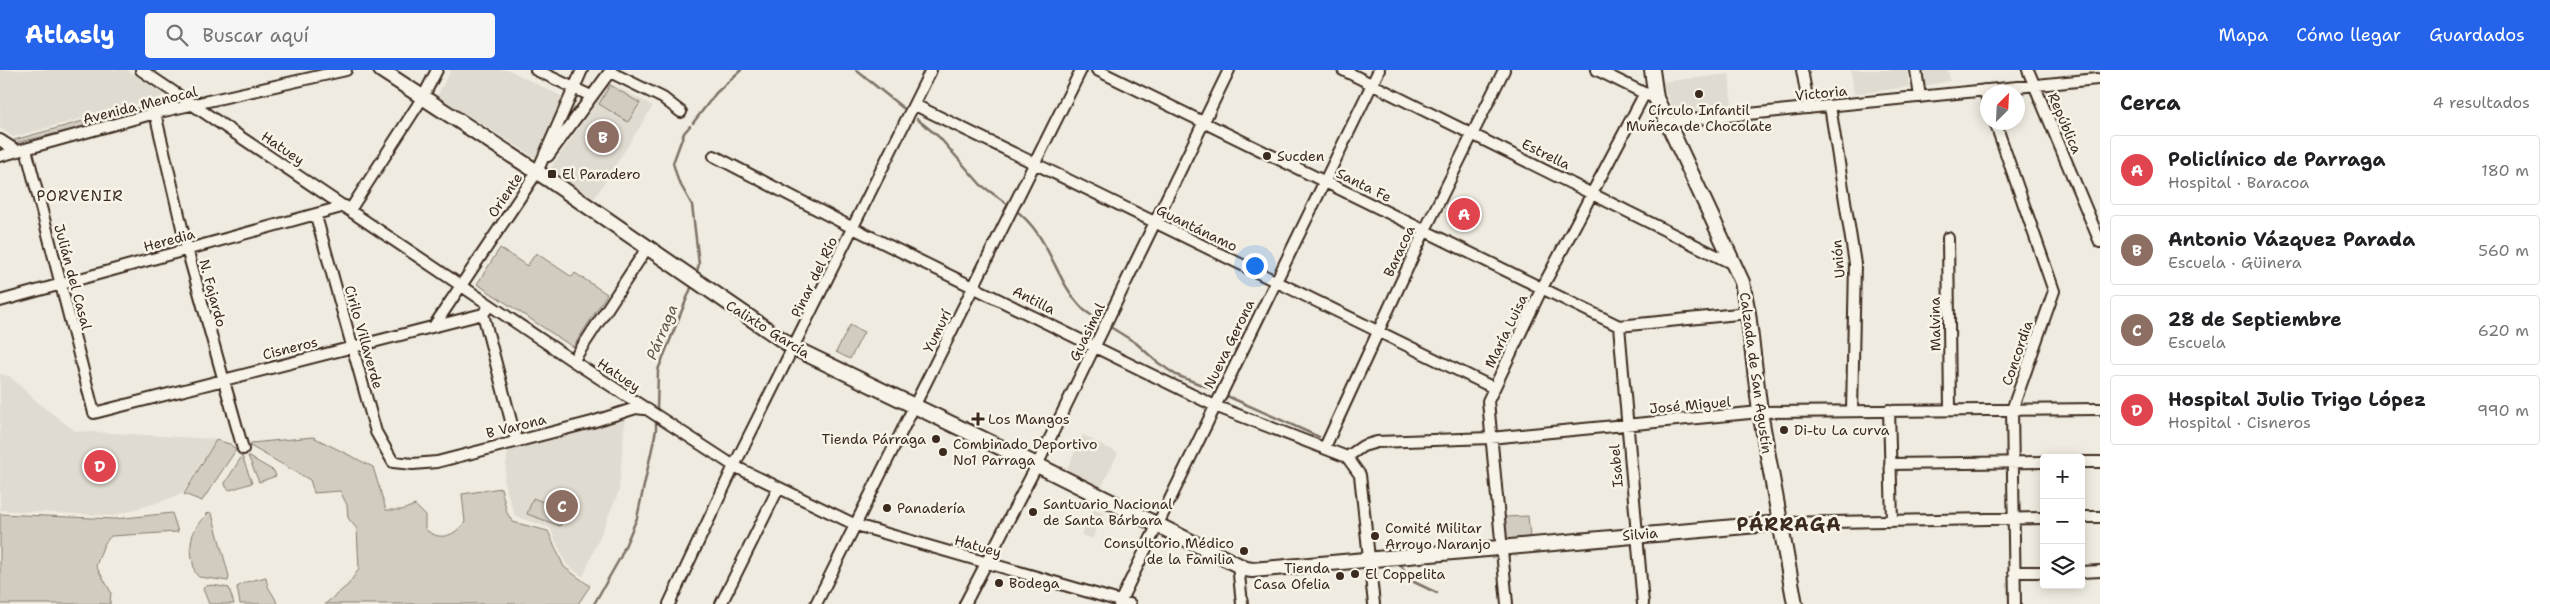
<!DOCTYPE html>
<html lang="es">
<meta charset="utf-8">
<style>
:root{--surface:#fff;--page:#f6f6f6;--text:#202124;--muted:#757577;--line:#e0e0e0;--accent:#2563eb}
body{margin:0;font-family:"Shantell Sans",sans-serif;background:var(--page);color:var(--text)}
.controls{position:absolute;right:15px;bottom:15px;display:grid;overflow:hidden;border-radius:5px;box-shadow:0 2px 12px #0003}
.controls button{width:45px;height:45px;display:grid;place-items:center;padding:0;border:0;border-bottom:1px solid var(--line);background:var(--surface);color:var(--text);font:25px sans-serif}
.compass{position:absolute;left:1980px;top:15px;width:45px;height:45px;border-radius:50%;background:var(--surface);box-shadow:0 2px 12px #0003;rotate:24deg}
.you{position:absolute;left:1254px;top:195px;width:18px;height:18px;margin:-12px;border:4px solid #fff;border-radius:50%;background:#1a73e8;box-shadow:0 0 0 8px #1a73e833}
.badge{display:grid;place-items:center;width:32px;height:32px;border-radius:50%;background:var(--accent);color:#fff;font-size:16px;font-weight:700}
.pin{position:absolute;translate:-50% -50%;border:2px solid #fff;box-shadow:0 1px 5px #0006}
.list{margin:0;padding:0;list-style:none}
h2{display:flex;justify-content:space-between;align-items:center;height:65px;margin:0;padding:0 20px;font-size:21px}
h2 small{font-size:16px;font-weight:400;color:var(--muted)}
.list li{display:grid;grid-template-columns:32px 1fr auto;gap:15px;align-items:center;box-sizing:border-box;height:70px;margin:0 10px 10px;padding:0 10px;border:1px solid var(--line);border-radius:5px}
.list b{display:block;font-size:19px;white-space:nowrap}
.list p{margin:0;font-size:16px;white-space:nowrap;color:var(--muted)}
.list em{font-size:16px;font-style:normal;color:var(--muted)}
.icon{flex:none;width:28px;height:28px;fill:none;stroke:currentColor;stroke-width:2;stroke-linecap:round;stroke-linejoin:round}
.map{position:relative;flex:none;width:2100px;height:534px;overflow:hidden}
header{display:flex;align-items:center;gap:30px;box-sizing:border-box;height:70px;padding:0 25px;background:var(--accent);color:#fff}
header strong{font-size:24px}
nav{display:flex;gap:28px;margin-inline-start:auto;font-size:18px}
.search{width:350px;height:45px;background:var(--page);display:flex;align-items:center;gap:12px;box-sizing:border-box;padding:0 18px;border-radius:5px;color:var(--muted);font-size:19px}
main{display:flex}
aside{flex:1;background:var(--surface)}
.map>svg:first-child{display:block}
.built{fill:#e0dbd0}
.green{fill:#d1cbc0;stroke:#867a6f}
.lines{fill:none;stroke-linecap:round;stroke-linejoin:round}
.stream{stroke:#7e7266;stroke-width:2.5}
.minor-casing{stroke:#3b2a1e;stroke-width:14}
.major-casing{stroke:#3b2a1e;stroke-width:18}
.minor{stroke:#f7f3e8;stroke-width:10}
.major{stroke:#f7f3e8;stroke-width:14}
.poi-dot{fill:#3b2a1e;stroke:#f7f3e8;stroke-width:2}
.labels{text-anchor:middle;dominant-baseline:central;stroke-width:5;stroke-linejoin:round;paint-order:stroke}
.street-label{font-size:14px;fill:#3b2a1e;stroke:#f7f3e8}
.poi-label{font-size:14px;fill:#3b2a1e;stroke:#f7f3e8;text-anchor:start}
.neighbourhood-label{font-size:15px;letter-spacing:1px;fill:#3b2a1e;stroke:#f7f3e8}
.water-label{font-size:15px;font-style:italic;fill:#625448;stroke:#f7f3e8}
.district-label{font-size:19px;font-weight:bold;letter-spacing:1px;fill:#3b2a1e;stroke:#f7f3e8}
</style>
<header>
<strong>Atlasly</strong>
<div class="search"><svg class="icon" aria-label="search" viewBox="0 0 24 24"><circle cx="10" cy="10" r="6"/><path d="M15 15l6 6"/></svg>Buscar aquí</div>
<nav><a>Mapa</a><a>Cómo llegar</a><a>Guardados</a></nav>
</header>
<main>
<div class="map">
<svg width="2100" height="534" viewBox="0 0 2100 534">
<rect width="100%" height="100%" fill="#efebe0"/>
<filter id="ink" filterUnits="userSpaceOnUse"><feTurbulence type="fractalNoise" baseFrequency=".02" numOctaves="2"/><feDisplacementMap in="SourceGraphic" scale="10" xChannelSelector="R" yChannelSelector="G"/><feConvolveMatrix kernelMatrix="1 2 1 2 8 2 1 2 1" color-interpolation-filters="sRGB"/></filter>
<g filter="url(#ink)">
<!-- built -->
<path class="built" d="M0,0H127L163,24L161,27L13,67L0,58Z
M451,0H509L563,27L536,88L437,26Z
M1851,0H1907L1909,17L1854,24Z
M1920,0H1948L1950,11L1923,16Z
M1729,4L1732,37L1675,43L1661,12Z
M610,13L653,36L594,129L550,99Z
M0,304L9,306L41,335L75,361L216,369L183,423L166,430L113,446L0,440Z
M625,347L619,421L583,507L566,494L550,458L515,446L504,412L508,381Z
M1083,365L1118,383L1101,418L1066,401Z
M1093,439L1104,442L1092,469L1081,464Z"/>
<!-- green -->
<path class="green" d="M610,15L640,33L628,52L599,34Z
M168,30L169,34L90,55L89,50Z
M83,51L84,57L11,74L14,70Z
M500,178L527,196L536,183L572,207L575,203L607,224L573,277L477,214Z
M850,255L864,262L850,289L836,282Z
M313,367L373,397L386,440H402L415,435L425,445V459C440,472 454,466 465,452L462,424L501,418L507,443L513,452L548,461L564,497L590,516L578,534H325L348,515L359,499L357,459L348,448L347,435L340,421L314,423L310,410L250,376L251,373Z
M216,370L230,374L236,380L202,431L184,424Z
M242,386L252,413L230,420L226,417L225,413Z
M248,386L274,401L276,406L259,412Z
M533,428L566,441L560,456L527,444Z
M209,442L212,444L229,506L228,511L199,507C194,503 194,499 193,493C188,470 192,458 209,442Z
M172,443L178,462L111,466L104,474L96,496L111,522L110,534H0V444L115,449Z
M1528,446L1530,467L1507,469L1505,447Z
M266,507C267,521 274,522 277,534H240L237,517L246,512Z
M213,515L229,518L234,534H209L203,519L205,516Z"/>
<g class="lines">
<!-- stream -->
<path class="stream" d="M856,0L903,38
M917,49L939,67L981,115L1010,136
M693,53L716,23L741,0
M690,56L684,63L673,93L678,110L692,135L699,194L696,206
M1014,139C1050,165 1053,206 1081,237C1086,243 1094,246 1100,251
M1112,258L1136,273L1157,292L1176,305L1215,320
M1227,326L1319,367
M657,341L658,300L693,213
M1398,492L1414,512L1437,523
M594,534L620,488L637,448L656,360V349"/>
<!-- minor casing -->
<g class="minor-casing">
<path id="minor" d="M141,0L573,291L734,396L856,455L1130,534
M536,0L591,26
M1097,0L1619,256
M1343,0L1735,195
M1597,0L1650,26
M1802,0L1809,38
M1916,0L1920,27
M2028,0L2100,172
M610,2L663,28L681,42
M1984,20L1988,31
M915,35L1494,318
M1830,36L1855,194L1852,341
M155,43L187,179L243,379
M1668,52L2097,9
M1995,52L2054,221L2012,340L2015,534
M0,70L17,81
M26,79L94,343L483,244L490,235
M0,86L155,43L346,0
M548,86L611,0
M714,86L853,158L1215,336L1347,387L1360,405L1374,534
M350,140L423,27L437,0
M316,146L376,362L393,392L413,394L437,392L592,352L636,338L644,339
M1948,168L1950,339
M0,231L345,136
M483,244L516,370
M434,256L537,102L582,0
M1619,256L1643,534
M1619,256L1748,243
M573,291L647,178
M1889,340L1892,451
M1325,377L1425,160L1504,0
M1347,387L1363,376L1377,372L1490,368L1760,342L2100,339
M2081,392H2100
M1890,394L2044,392
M2081,447H2100
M1780,453L2044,448
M1238,495L1242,534
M2014,502H2044
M2081,502L2100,501
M669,534L734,396L931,0
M721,534L778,419
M816,534L1081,0
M965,534L1037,395L1229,0
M1119,534L1379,0
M1507,534L1488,331L1542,218L1645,23"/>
</g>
<!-- major casing -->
<g class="major-casing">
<path id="major" d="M381,0L551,111L794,278L1037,395L1246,499L1252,500L1780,453
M1652,0L1656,28L1742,212L1748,243L1760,342L1795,534"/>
</g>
<!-- minor -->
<use href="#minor" class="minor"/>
<!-- major -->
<use href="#major" class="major"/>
</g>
</g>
<!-- markers -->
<g class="poi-dot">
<circle cx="1699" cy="24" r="5"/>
<circle cx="1267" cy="86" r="5"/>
<rect x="547" y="99" width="10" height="10" rx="2.5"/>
<path d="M975.5 341.5h5v5h5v5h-5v5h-5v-5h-5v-5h5z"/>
<circle cx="1784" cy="360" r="5"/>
<circle cx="936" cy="369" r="5"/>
<circle cx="943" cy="382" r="5"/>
<circle cx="887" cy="438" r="5"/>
<circle cx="1033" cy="442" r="5"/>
<circle cx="1375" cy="466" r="5"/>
<circle cx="1244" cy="481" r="5"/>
<circle cx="1355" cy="504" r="5"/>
<circle cx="1340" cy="506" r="5"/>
<circle cx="999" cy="513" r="5"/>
</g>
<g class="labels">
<!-- street labels -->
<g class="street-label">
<text transform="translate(1821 23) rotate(-6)">Victoria</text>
<text transform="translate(140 35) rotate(-14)">Avenida Menocal</text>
<text transform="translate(2065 53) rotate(67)">República</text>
<text transform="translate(283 78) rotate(34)">Hatuey</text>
<text transform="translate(1546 84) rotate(26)">Estrella</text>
<text transform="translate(1364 115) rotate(26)">Santa Fe</text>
<text transform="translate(505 125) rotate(-56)">Oriente</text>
<text transform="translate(1197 158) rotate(26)">Guantánamo</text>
<text transform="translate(169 170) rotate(-15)">Heredia</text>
<text transform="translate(1399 181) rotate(-65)">Baracoa</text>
<text transform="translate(1838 189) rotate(-95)">Unión</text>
<text transform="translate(73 207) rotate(75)">Julián del Casal</text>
<text transform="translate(814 207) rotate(-64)">Pinar del Río</text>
<text transform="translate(213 223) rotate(75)">N. Fajardo</text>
<text transform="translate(1034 230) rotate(27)">Antilla</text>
<text transform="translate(1935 254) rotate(-91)">Malvina</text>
<text transform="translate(768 259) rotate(32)">Calixto García</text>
<text transform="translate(937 261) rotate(-64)">Yumurí</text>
<text transform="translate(1506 261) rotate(-64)">María Luisa</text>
<text transform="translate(1087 262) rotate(-64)">Guasimal</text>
<text transform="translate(364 267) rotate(74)">Cirilo Villaverde</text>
<text transform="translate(1229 274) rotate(-64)">Nueva Gerona</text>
<text transform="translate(290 278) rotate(-14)">Cisneros</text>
<text transform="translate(2017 283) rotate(-71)">Concordia</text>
<text transform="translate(1756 303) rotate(82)">Calzada de San Agustín</text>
<text transform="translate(619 305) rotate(34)">Hatuey</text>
<text transform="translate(1690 335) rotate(-5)">José Miguel</text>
<text transform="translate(516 356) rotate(-14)">B Varona</text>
<text transform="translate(1616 396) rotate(-95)">Isabel</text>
<text transform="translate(1640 464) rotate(-5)">Silvia</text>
<text transform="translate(978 476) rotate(16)">Hatuey</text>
</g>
<!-- poi labels -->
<g class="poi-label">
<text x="1699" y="40" text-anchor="middle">Círculo Infantil<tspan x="1699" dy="16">Muñeca de Chocolate</tspan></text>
<text x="1277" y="86">Sucden</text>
<text x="562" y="104">El Paradero</text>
<text x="988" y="349">Los Mangos</text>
<text x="1794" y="360">Di-tu La curva</text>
<text x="926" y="369" text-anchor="end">Tienda Párraga</text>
<text x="953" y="374">Combinado Deportivo<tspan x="953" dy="16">No1 Parraga</tspan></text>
<text x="1043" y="434">Santuario Nacional<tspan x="1043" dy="16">de Santa Bárbara</tspan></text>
<text x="897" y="438">Panadería</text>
<text x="1385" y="458">Comité Militar<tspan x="1385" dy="16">Arroyo Naranjo</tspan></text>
<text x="1234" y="473" text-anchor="end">Consultorio Médico<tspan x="1234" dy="16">de la Familia</tspan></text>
<text x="1330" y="498" text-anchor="end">Tienda<tspan x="1330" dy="16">Casa Ofelia</tspan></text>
<text x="1365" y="504">El Coppelita</text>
<text x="1009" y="513">Bodega</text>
</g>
<!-- neighbourhood labels -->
<g class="neighbourhood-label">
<text x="80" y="126">PORVENIR</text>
</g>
<!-- water labels -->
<g class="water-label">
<text transform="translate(662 262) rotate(-67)">Párraga</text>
</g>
<!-- district labels -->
<g class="district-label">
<text x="1789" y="454">PÁRRAGA</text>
</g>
</g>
</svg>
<div class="controls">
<button>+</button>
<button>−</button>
<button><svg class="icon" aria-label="layers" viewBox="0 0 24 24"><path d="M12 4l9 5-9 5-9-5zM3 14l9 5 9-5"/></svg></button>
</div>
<svg class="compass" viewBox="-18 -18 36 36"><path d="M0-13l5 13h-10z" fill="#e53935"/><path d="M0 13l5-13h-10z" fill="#757577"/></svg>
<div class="you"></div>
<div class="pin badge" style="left:1464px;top:144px;background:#e0444e">A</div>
<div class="pin badge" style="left:603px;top:67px;background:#8d6e63">B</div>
<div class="pin badge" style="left:562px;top:436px;background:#8d6e63">C</div>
<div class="pin badge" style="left:100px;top:396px;background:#e0444e">D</div>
</div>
<aside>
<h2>Cerca<small>4 resultados</small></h2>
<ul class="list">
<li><span class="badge" style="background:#e0444e">A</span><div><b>Policlínico de Parraga</b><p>Hospital · Baracoa</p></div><em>180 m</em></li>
<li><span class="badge" style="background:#8d6e63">B</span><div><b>Antonio Vázquez Parada</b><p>Escuela · Güinera</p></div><em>560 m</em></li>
<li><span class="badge" style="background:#8d6e63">C</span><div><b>28 de Septiembre</b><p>Escuela</p></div><em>620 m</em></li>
<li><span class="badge" style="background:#e0444e">D</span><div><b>Hospital Julio Trigo López</b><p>Hospital · Cisneros</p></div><em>990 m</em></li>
</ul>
</aside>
</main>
